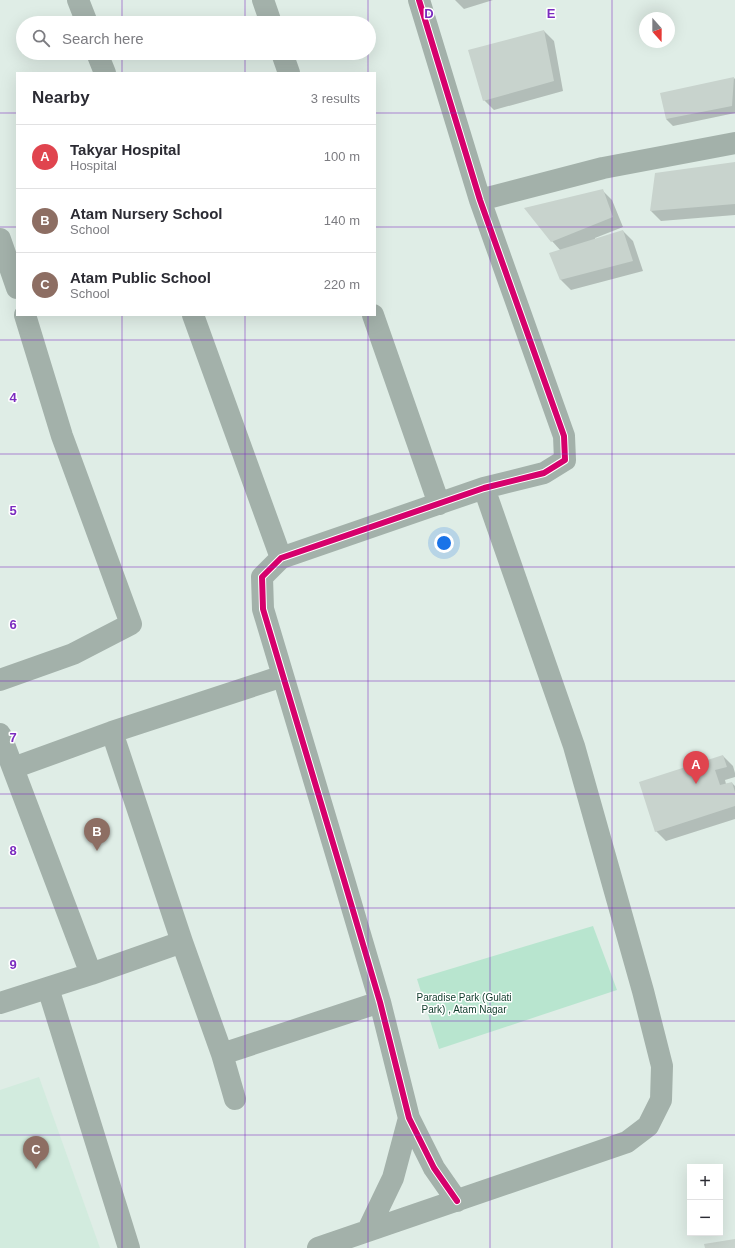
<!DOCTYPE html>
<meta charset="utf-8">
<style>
:root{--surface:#fff;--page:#f2f2f3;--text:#2b2b33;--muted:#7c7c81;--line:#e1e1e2;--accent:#7c3aed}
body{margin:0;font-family:Arial,sans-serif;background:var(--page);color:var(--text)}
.controls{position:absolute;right:12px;bottom:12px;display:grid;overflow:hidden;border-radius:0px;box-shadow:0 4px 16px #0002}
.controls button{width:36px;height:36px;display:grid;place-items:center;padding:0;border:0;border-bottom:1px solid var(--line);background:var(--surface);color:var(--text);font:20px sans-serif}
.compass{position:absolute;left:639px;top:12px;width:36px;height:36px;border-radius:50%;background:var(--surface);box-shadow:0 4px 16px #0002;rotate:159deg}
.you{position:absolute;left:444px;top:543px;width:14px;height:14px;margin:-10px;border:3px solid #fff;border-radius:50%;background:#1a73e8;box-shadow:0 0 0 6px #1a73e833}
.badge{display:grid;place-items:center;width:26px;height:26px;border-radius:50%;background:var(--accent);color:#fff;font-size:13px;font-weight:700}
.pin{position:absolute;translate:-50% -33px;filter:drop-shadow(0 1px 2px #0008)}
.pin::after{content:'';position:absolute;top:21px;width:14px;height:12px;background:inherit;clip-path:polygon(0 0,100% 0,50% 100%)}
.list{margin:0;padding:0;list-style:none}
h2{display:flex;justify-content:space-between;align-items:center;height:52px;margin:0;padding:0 16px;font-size:17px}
h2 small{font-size:13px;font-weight:400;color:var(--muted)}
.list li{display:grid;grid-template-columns:26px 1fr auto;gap:12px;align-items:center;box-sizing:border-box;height:64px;padding:0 16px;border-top:1px solid var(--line)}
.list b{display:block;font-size:15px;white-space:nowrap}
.list p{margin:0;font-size:13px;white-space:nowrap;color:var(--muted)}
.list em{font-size:13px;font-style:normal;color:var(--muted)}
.icon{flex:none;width:22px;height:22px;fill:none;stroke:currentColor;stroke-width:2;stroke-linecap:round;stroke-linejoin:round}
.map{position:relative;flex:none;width:735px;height:1248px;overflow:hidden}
.search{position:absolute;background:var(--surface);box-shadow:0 4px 16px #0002;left:16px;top:16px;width:360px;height:44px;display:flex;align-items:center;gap:10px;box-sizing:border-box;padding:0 14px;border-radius:22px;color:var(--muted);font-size:15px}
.panel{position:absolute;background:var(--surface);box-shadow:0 4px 16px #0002;left:16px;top:72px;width:360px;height:244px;border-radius:0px}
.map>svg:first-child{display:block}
.built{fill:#d2ebde}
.green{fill:#b8e5cf}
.shadow{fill:#0003}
.building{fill:#c8d3cd}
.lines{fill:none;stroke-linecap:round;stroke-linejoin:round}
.minor{stroke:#a3b1aa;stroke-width:22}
.cycleway-casing{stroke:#fff;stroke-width:8}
.cycleway{stroke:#d6006c;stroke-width:6}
.grid{fill:none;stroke:#7b2cbf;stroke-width:1;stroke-opacity:0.55}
.labels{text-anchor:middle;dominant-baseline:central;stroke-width:3;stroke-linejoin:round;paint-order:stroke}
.park-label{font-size:10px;fill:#0e3b2a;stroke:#fff}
.grid-label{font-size:13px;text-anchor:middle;font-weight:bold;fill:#7b2cbf;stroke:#fff;stroke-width:3;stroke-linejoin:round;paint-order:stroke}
</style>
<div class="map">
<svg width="735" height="1248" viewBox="0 0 735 1248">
<rect width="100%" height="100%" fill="#dfede6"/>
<!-- built -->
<path class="built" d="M39,1077L100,1248H0V1090Z"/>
<!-- green -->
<path class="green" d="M593,926L617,990L439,1049L417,979Z"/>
<!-- shadow -->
<path class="shadow" d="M455,0H493L464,9Z
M544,31L554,41L563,91L494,110L484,100Z
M734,78L735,79V113L673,126L666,119Z
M735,163V215L661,221L651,211L656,174Z
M602,190L612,200L623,227L595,238V240L623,231L633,241L643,271L571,290L561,280V251L552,241Z
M723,756L733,766L735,773V777L725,780L726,784L732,783L735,786V819L666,841L656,831Z"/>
<!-- building -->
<path class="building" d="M544,30L554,81L483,101L468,50Z
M734,77L732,106L666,119L660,93Z
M735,162V204L650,211L655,173Z
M603,189L613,217L551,242L524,208Z
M623,230L633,261L560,280L549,253Z
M723,755L727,767L715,770L720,785L732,782L735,792V806L655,832L639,782Z
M735,1239V1248H705L704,1244Z"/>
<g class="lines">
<!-- minor -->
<path class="minor" d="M78,0L87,23
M263,0L271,23
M419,0L480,200L564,436L565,460L544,473L484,488L281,558L262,577L263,609L344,880L380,1002L409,1118L434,1168L457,1201
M97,53L105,73
M282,53L289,73
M480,200L603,168L735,143
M0,239L17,288
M193,315L281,558
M373,315L439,504
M0,680L73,654L131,624L62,436L25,315
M112,732L182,942L222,1054L235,1099
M0,734L91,974
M13,768L112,732L283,676
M48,988L129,1248
M0,1003L91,974L182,942
M222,1054L380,1002
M368,1230L393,1178L409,1118
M318,1248L627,1142L648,1126L661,1100L662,1066L643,991L574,746L484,488"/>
<!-- cycleway casing -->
<g class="cycleway-casing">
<path id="cycleway" d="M419,0L480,200L564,436L565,460L544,473L484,488L281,558L262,577L263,609L344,880L380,1002L409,1118L434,1168L457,1201"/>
</g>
<!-- cycleway -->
<use href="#cycleway" class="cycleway"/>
</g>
<!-- grid -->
<path class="grid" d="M122,0V23M245,0V23M368,0V23M490,0V1248M612,0V1248M122,53V73M245,53V73M368,53V73M0,113H17M375,113H735M0,227H17M375,227H735M122,315V1248M245,315V1248M368,315V1248M0,340H735M0,454H735M0,567H735M0,681H735M0,794H735M0,908H735M0,1021H735M0,1135H735"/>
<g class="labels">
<!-- park labels -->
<g class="park-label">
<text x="464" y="997">Paradise Park (Gulati<tspan x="464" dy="12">Park) , Atam Nagar</tspan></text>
</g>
</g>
<g class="grid-label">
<text x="429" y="18">D</text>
<text x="551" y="18">E</text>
<text x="13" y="402">4</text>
<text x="13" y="515">5</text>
<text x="13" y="629">6</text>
<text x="13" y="742">7</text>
<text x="13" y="855">8</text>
<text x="13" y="969">9</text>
</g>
</svg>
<div class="controls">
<button>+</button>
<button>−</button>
</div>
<svg class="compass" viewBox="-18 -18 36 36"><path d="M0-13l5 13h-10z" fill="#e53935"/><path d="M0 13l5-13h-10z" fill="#7c7c81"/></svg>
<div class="you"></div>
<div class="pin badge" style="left:696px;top:784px;background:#e0444e">A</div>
<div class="pin badge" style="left:97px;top:851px;background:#8d6e63">B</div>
<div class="pin badge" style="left:36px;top:1169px;background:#8d6e63">C</div>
<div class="search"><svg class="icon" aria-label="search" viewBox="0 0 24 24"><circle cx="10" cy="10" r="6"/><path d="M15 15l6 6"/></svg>Search here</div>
<section class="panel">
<h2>Nearby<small>3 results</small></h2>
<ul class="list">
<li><span class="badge" style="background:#e0444e">A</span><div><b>Takyar Hospital</b><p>Hospital</p></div><em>100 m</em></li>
<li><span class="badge" style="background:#8d6e63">B</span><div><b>Atam Nursery School</b><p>School</p></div><em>140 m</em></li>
<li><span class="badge" style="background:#8d6e63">C</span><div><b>Atam Public School</b><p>School</p></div><em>220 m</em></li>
</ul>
</section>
</div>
